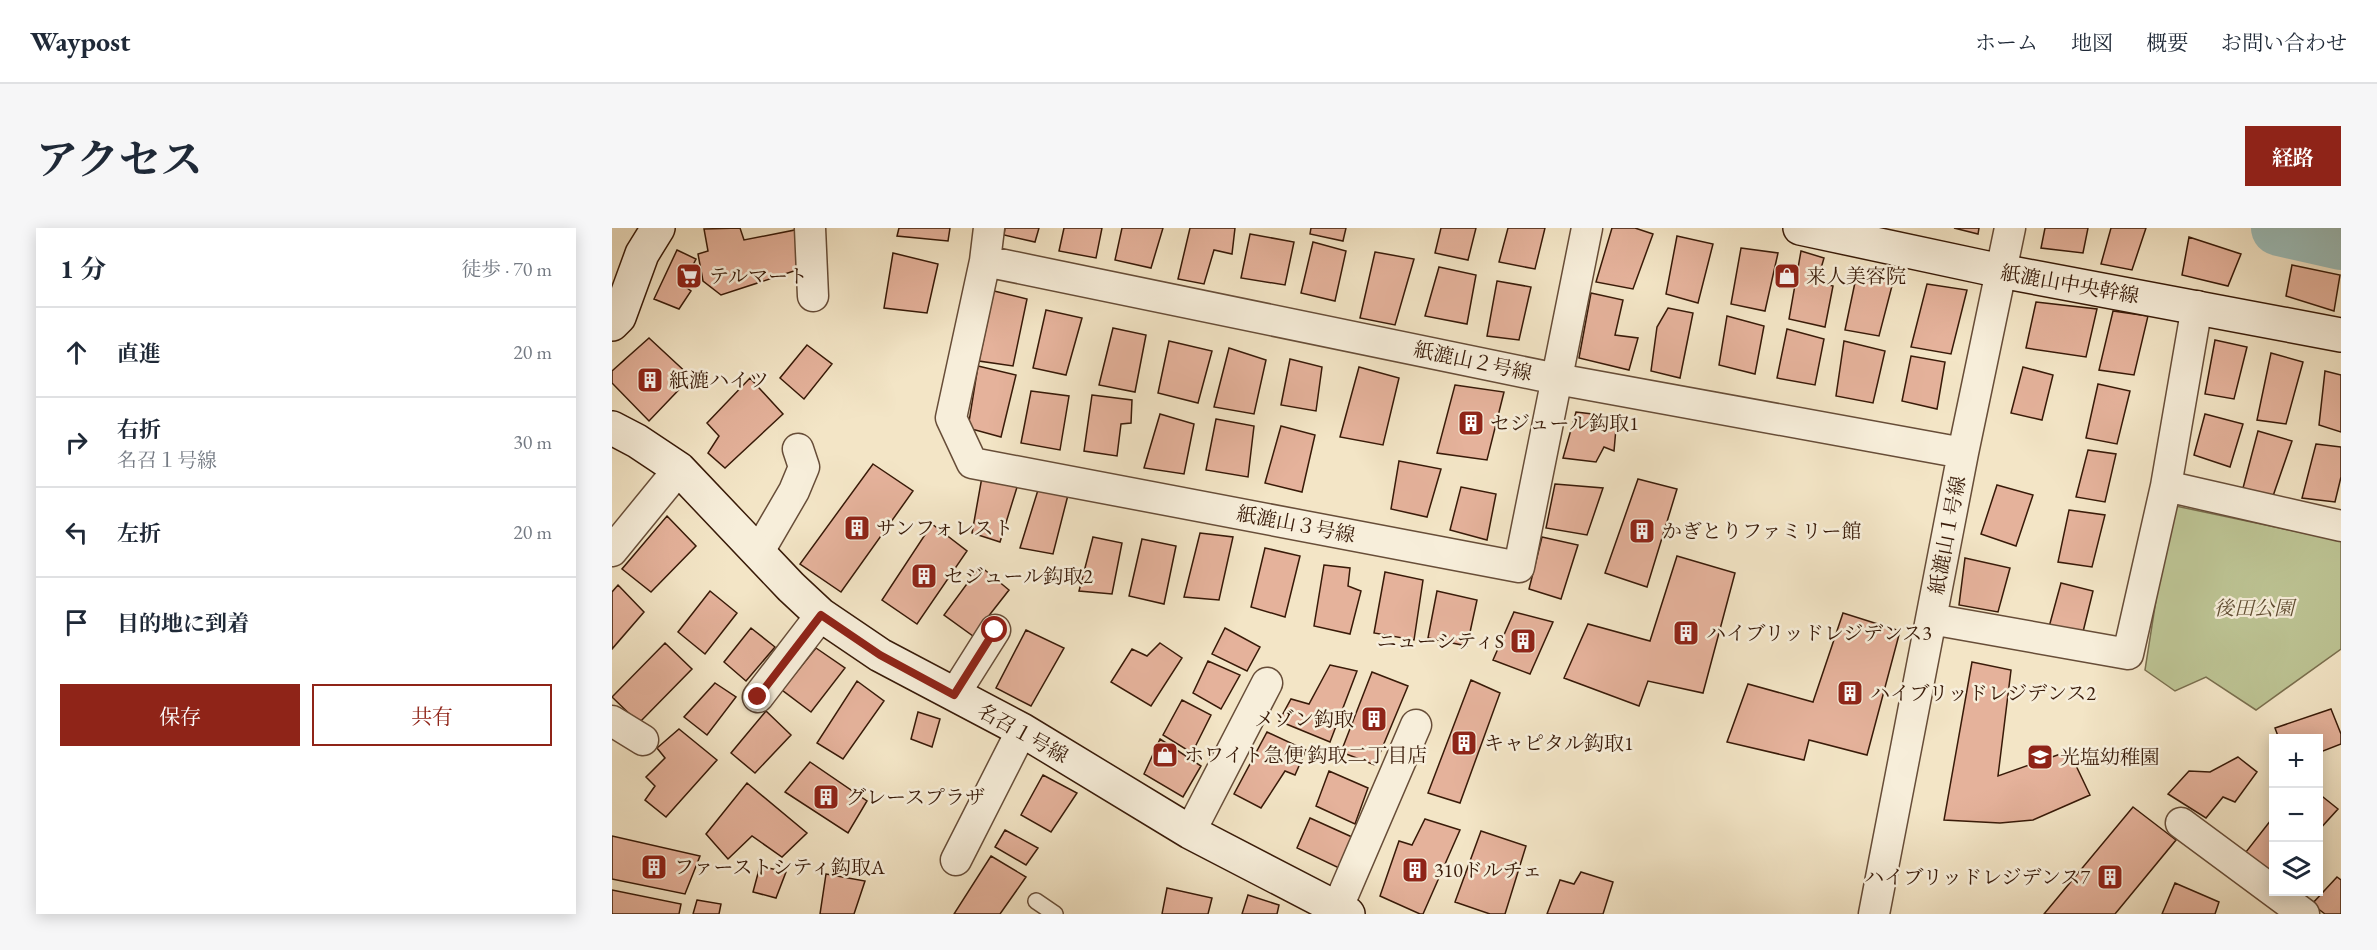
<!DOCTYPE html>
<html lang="ja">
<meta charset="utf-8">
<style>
:root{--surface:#fff;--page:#f6f6f7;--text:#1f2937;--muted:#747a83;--line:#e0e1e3;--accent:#8f2418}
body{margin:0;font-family:"EB Garamond","Noto Serif JP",serif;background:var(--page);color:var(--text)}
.controls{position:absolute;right:18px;bottom:18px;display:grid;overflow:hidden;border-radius:0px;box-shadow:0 3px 15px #0003}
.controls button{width:54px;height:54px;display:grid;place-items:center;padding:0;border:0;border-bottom:2px solid var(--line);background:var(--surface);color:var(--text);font:30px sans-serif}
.stop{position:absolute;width:18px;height:18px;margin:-14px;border:4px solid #8f2418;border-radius:50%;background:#fff}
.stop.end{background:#8f2418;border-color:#fff;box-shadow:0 2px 6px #0008}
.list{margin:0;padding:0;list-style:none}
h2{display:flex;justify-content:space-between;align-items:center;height:78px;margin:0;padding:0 24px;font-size:26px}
h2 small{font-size:20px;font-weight:400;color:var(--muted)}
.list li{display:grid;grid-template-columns:39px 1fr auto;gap:18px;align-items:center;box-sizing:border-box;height:90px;padding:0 24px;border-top:2px solid var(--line)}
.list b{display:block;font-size:22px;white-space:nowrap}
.list p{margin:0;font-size:20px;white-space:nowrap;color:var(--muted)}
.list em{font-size:20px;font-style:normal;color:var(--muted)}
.actions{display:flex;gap:12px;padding:18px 24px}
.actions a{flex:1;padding:14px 0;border:2px solid var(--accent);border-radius:0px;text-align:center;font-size:21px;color:var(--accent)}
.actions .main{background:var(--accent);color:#fff}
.icon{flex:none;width:33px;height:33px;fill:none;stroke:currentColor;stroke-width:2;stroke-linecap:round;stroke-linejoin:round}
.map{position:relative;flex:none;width:1729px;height:686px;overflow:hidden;border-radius:0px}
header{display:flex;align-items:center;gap:36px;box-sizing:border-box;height:84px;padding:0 30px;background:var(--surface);border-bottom:2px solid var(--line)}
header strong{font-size:28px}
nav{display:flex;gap:33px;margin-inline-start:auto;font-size:21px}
.intro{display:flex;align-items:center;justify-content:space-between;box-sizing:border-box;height:144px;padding:0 36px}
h1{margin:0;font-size:42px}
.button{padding:15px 27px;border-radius:0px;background:var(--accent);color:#fff;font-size:21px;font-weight:700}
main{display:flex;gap:36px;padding:0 36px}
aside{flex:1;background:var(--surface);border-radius:0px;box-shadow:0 3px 15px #0003}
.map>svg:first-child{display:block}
.green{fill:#bdc494;stroke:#7a6f4e;stroke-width:1.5}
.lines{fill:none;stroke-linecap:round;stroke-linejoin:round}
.river{stroke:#9cbeba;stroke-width:56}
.building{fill:#e5b29b;stroke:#381a08;stroke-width:1.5}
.lane-casing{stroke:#674d38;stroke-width:18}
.street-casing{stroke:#674d38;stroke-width:33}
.secondary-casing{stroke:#381a08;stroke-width:36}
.lane{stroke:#f7eeda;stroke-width:15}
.street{stroke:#f7eeda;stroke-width:30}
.secondary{stroke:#f7eeda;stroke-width:33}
.route{stroke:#8f2418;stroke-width:8}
.labels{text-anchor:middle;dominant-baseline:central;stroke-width:5;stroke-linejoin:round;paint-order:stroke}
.poi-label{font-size:20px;fill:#381a08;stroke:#f7eeda;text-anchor:start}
.street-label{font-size:20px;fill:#381a08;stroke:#f7eeda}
.park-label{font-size:20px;font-style:italic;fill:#604d32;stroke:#f7eeda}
</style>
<header>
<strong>Waypost</strong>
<nav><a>ホーム</a><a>地図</a><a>概要</a><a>お問い合わせ</a></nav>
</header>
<div class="intro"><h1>アクセス</h1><a class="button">経路</a></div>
<main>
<aside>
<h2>1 分<small>徒歩 · 70 m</small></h2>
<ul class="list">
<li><svg class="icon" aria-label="ahead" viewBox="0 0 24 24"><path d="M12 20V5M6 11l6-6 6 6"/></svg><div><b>直進</b></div><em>20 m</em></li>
<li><svg class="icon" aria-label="right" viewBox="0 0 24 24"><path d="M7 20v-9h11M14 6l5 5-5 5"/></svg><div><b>右折</b><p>名召１号線</p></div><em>30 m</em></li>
<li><svg class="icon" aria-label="left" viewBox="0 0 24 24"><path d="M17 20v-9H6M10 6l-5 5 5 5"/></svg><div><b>左折</b></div><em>20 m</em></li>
<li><svg class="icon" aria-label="arrive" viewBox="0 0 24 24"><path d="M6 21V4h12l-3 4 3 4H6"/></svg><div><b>目的地に到着</b></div></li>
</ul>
<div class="actions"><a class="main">保存</a><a>共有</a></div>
</aside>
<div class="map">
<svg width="1729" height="686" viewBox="0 0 1729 686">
<rect width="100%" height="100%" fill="#f3e5c6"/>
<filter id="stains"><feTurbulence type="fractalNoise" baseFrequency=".00333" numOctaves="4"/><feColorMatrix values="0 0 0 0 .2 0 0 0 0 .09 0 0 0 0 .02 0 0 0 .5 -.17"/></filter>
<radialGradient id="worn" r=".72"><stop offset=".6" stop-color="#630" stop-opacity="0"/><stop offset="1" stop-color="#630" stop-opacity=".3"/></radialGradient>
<!-- green -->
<path class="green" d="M1559,277L1729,313V421L1644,482L1594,449L1563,463L1533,442Z"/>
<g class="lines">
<!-- river -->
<path class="river" d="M1667,0L1729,14"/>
</g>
<!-- building -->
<path class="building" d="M128,0L132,12L183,2L191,40L109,67L91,53L86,26L96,23L92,1Z
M287,0H338L336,13L285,8Z
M393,0H427L423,14L392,7Z
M452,0H490L484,30L447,23Z
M510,0H551L539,40L503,32Z
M578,0H623L620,26L602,22L592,56L566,51Z
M699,0H734L731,13L698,6Z
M829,0H864L856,32L823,25Z
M896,0H933L923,41L887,34Z
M1000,0H1023L1041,6L1021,61L984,54Z
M1342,0H1367L1366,6Z
M1433,0H1476L1471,25L1429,20Z
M1499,0H1534L1520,42L1489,36Z
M638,6L682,14L673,57L629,50Z
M1065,8L1101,16L1086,75L1054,66Z
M1577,9L1629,26L1616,58L1570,47Z
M701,14L734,23L723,73L689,65Z
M1129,20L1166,25L1153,83L1119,76Z
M65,22L84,31L71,57L79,63L67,81L42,71Z
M1189,23L1212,30L1205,54L1221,58L1213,99L1177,91Z
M763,24L802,31L783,97L748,90Z
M281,25L326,36L315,85L272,80Z
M1680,37L1728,47L1722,83L1674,68Z
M827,39L864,47L855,96L813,88Z
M1245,45L1281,54L1267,108L1233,102Z
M885,53L919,59L907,112L875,108Z
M1315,56L1355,62L1339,126L1299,119Z
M382,63L415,71L401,138L367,133Z
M979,65L1011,72L1003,107L1026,110L1017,142L967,130Z
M1424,74L1485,81L1474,129L1414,120Z
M1056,80L1081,85L1068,150L1039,143L1045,99Z
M434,82L470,90L454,147L421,140Z
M1501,83L1536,88L1522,147L1487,142Z
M1115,88L1152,98L1143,146L1107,137Z
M501,100L534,107L523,164L487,157Z
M1175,101L1212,111L1203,157L1165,150Z
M37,110L79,149L37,193L0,155V143Z
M1603,112L1635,119L1622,171L1593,166Z
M557,113L600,123L586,175L546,165Z
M1232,113L1273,123L1261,175L1224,168Z
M195,117L220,136L192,171L168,150Z
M617,120L654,132L642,186L602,179Z
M1659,125L1691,134L1674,196L1645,192Z
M1299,128L1333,134L1325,181L1290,173Z
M678,131L710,139L704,183L669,177Z
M366,138L404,147L389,209L356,200Z
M747,139L787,150L771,217L728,209Z
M1411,139L1441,147L1430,192L1399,185Z
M1713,143L1729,147V204L1707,197Z
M138,150L171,186L113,240L96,225L107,208L95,195Z
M1486,156L1518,163L1505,216L1474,210Z
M843,157L892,164L875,232L825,225Z
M419,163L457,168L448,222L409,215Z
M480,167L520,172L519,195L509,196L505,228L472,223Z
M964,184L1005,189L1002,223L992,219L984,234L951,230Z
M548,186L582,196L572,246L532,240Z
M1593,186L1631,196L1618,239L1582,227Z
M604,191L642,198L636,249L594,242Z
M669,198L703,207L690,264L653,255Z
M1646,203L1680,213L1661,268L1631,260Z
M1704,216L1729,219V249L1723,274L1690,270Z
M1476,222L1504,226L1493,274L1464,269Z
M787,233L829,241L815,289L779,281Z
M261,236L301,263L229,364L188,336Z
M370,249L406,256L388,314L360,305Z
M1026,251L1065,261L1035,359L993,345Z
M943,256L991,260L975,307L934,300Z
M1385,257L1421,267L1404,318L1369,306Z
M849,259L884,266L875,312L838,302Z
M426,262L456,267L441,326L408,320Z
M1457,282L1493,287L1480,339L1446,334Z
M55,288L84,318L39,364L10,341Z
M320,296L355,323L305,396L270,372Z
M588,305L621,309L607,372L572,369Z
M481,309L510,315L500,366L467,363Z
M930,309L966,317L949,371L917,361Z
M530,311L564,318L552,376L517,368Z
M653,320L688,328L673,389L639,379Z
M1065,328L1123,345L1091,465L1036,453L1027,478L952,450L976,396L1038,413Z
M1353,330L1398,340L1386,384L1347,377Z
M712,337L738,340L736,358L749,363L738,406L702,398Z
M368,338L397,362L361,408L332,387Z
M773,344L811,352L802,412L762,405Z
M1449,355L1481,363L1470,408L1437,399Z
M6,357L32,384L0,421V364Z
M98,363L125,385L93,426L66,404Z
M825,363L865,372L855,418L816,410Z
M902,384L941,394L918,446L881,432Z
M1231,385L1288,403L1255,527L1197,512L1192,532L1115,514L1136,456L1201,474Z
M139,400L163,419L134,453L112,434Z
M613,400L648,419L635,443L600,426Z
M414,402L452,420L419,478L384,460Z
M53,415L80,441L27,495L0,469Z
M548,415L570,430L539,478L499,454L520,421L535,428Z
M204,420L233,440L199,484L170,462Z
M596,433L628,447L609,481L581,465Z
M1360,434L1399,442L1386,548L1457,523L1478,567L1421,592L1388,595L1332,592Z
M718,437L745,443L718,514L667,493L679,471L697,476Z
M760,444L796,458L763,537L729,524Z
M859,452L888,465L848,575L816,565Z
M245,453L272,473L231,531L205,515Z
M103,455L124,469L95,507L72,489Z
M570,472L599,487L580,525L551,507Z
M1719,481L1729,506V516L1706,525V511H1667L1663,500Z
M154,483L179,507L143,545L119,525Z
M306,484L328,491L320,519L299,511Z
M67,501L105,532L54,589L33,572L43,558L34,549L53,530L45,520Z
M655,504L694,522L683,547L673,543L649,580L622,566Z
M548,511L589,538L571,569L532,546Z
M1626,529L1645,544L1623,574L1611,569L1594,590L1556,566L1577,543L1598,544Z
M198,534L255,573L236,605L173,564Z
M717,543L756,560L743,596L704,578Z
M431,547L465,565L439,604L409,587Z
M135,555L195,605L170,629L140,608L116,631L94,606Z
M1706,565L1726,581L1706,603Z
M1521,579L1564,612L1503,686H1432Z
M698,590L740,609L727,640L685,620Z
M813,591L848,602L811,686H808L768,668L787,613L800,617Z
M1659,592L1662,594V640L1656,648L1630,629Z
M393,602L426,620L414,637L383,619Z
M869,603L914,618L893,686H878L843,674Z
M0,608L88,628L73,666L0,651Z
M379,628L414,649L388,686H342Z
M148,638L174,644L164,670L141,664Z
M969,644L1001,654L991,686H935L948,652L962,656Z
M214,646L253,653L242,686H208Z
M1725,649L1729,652V686H1713L1700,676Z
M1563,655L1607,674L1603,686H1550Z
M555,660L600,670L596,686H550Z
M0,662L69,676L67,686H0Z
M636,667L667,677L665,686H630Z
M85,672L109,676L107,686H81Z"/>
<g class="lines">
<!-- lane casing -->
<g class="lane-casing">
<path id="lane" d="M424,673L443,686"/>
</g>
<!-- street casing -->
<g class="street-casing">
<path id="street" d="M198,0L201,68
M377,0L373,33L339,190L360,235L907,339L975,0
M373,33L945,151L1351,225
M1554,258L1729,298
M0,323L67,241
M146,325L182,263L192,239L186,221
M1319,391L1516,426L1554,258L1585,78
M342,467L383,402
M146,469L209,387
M0,493L31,512
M1569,595L1692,686
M578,604L655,455
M344,632L410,502
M725,681L804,497
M1262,686L1351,225L1398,0"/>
</g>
<!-- secondary casing -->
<g class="secondary-casing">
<path id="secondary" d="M1188,0L1389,43L1729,107
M0,96L7,89L30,26L46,0
M0,200L25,213L67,241L179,359L209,387L268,427L410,502L578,604L736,686"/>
</g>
<!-- lane -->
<use href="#lane" class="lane"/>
<!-- street -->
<use href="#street" class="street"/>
<!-- secondary -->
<use href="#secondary" class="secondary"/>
</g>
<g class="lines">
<!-- route -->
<path class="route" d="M146,469L209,387L268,427L342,467L383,402"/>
</g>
<!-- icons -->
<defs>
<g id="supermarket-square" transform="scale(1.35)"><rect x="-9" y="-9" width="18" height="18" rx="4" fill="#8f2418" stroke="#f7eeda"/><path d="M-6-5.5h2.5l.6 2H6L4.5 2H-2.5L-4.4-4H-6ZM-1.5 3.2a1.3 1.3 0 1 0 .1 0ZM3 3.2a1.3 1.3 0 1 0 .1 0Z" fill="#fff"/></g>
<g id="shop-square" transform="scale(1.35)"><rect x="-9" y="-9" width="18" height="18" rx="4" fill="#8f2418" stroke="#f7eeda"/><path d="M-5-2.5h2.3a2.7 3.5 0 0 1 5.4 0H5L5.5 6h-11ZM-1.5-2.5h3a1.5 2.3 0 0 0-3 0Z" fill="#fff"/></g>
<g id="building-square" transform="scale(1.35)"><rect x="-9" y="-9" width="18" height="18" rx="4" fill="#8f2418" stroke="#f7eeda"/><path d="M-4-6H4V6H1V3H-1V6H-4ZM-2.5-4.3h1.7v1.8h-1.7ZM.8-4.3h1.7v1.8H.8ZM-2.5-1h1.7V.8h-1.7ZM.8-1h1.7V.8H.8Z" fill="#fff"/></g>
<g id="school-square" transform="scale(1.35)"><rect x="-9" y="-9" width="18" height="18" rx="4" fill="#8f2418" stroke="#f7eeda"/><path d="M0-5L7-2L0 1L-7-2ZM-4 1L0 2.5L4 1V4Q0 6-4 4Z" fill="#fff"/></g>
</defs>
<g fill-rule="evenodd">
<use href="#supermarket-square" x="77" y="48"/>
<use href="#shop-square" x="1175" y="48"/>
<use href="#building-square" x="38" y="152"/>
<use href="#building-square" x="859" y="195"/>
<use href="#building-square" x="245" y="300"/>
<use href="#building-square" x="1030" y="303"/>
<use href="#building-square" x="312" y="348"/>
<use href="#building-square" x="1074" y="405"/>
<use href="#building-square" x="911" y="413"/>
<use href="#building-square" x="1238" y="465"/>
<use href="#building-square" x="762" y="491"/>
<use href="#building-square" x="852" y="515"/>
<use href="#shop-square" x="553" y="527"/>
<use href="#school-square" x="1428" y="529"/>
<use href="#building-square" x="214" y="569"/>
<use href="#building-square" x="42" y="639"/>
<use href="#building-square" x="803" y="642"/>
<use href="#building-square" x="1498" y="649"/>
</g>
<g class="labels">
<!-- poi labels -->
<g class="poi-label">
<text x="97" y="48">テルマート</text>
<text x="1194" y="48">来人美容院</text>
<text x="57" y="152">紙漉ハイツ</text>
<text x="878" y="195">セジュール鈎取1</text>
<text x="264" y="300">サンフォレスト</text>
<text x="1050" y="303">かぎとりファミリー館</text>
<text x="332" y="348">セジュール鈎取2</text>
<text x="1094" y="405">ハイブリッドレジデンス3</text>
<text x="892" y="413" text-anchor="end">ニューシティS</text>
<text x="1258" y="465">ハイブリッドレジデンス2</text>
<text x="742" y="491" text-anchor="end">メゾン鈎取</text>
<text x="872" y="515">キャピタル鈎取1</text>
<text x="572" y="527">ホワイト急便 鈎取二丁目店</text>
<text x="1448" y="529">光塩幼稚園</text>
<text x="234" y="569">グレースプラザ</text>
<text x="62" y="639">ファーストシティ鈎取A</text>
<text x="822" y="642">310ドルチェ</text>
<text x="1478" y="649" text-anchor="end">ハイブリッドレジデンス7</text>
</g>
<!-- street labels -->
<g class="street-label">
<text transform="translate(1458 56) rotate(10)">紙漉山中央幹線</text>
<text transform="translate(861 133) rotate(12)">紙漉山２号線</text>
<text transform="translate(684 296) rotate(11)">紙漉山３号線</text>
<text transform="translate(1335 307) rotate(-79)">紙漉山１号線</text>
<text transform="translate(411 505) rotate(29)">名召１号線</text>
</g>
<!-- park labels -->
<g class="park-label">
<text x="1642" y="380">後田公園</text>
</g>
</g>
<rect width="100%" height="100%" filter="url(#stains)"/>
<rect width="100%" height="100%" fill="url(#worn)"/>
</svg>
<div class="controls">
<button>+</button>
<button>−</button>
<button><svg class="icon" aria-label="layers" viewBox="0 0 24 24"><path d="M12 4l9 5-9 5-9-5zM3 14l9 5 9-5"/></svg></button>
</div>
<div class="stop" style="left:383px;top:402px"></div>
<div class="stop end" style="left:146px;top:469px"></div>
</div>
</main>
